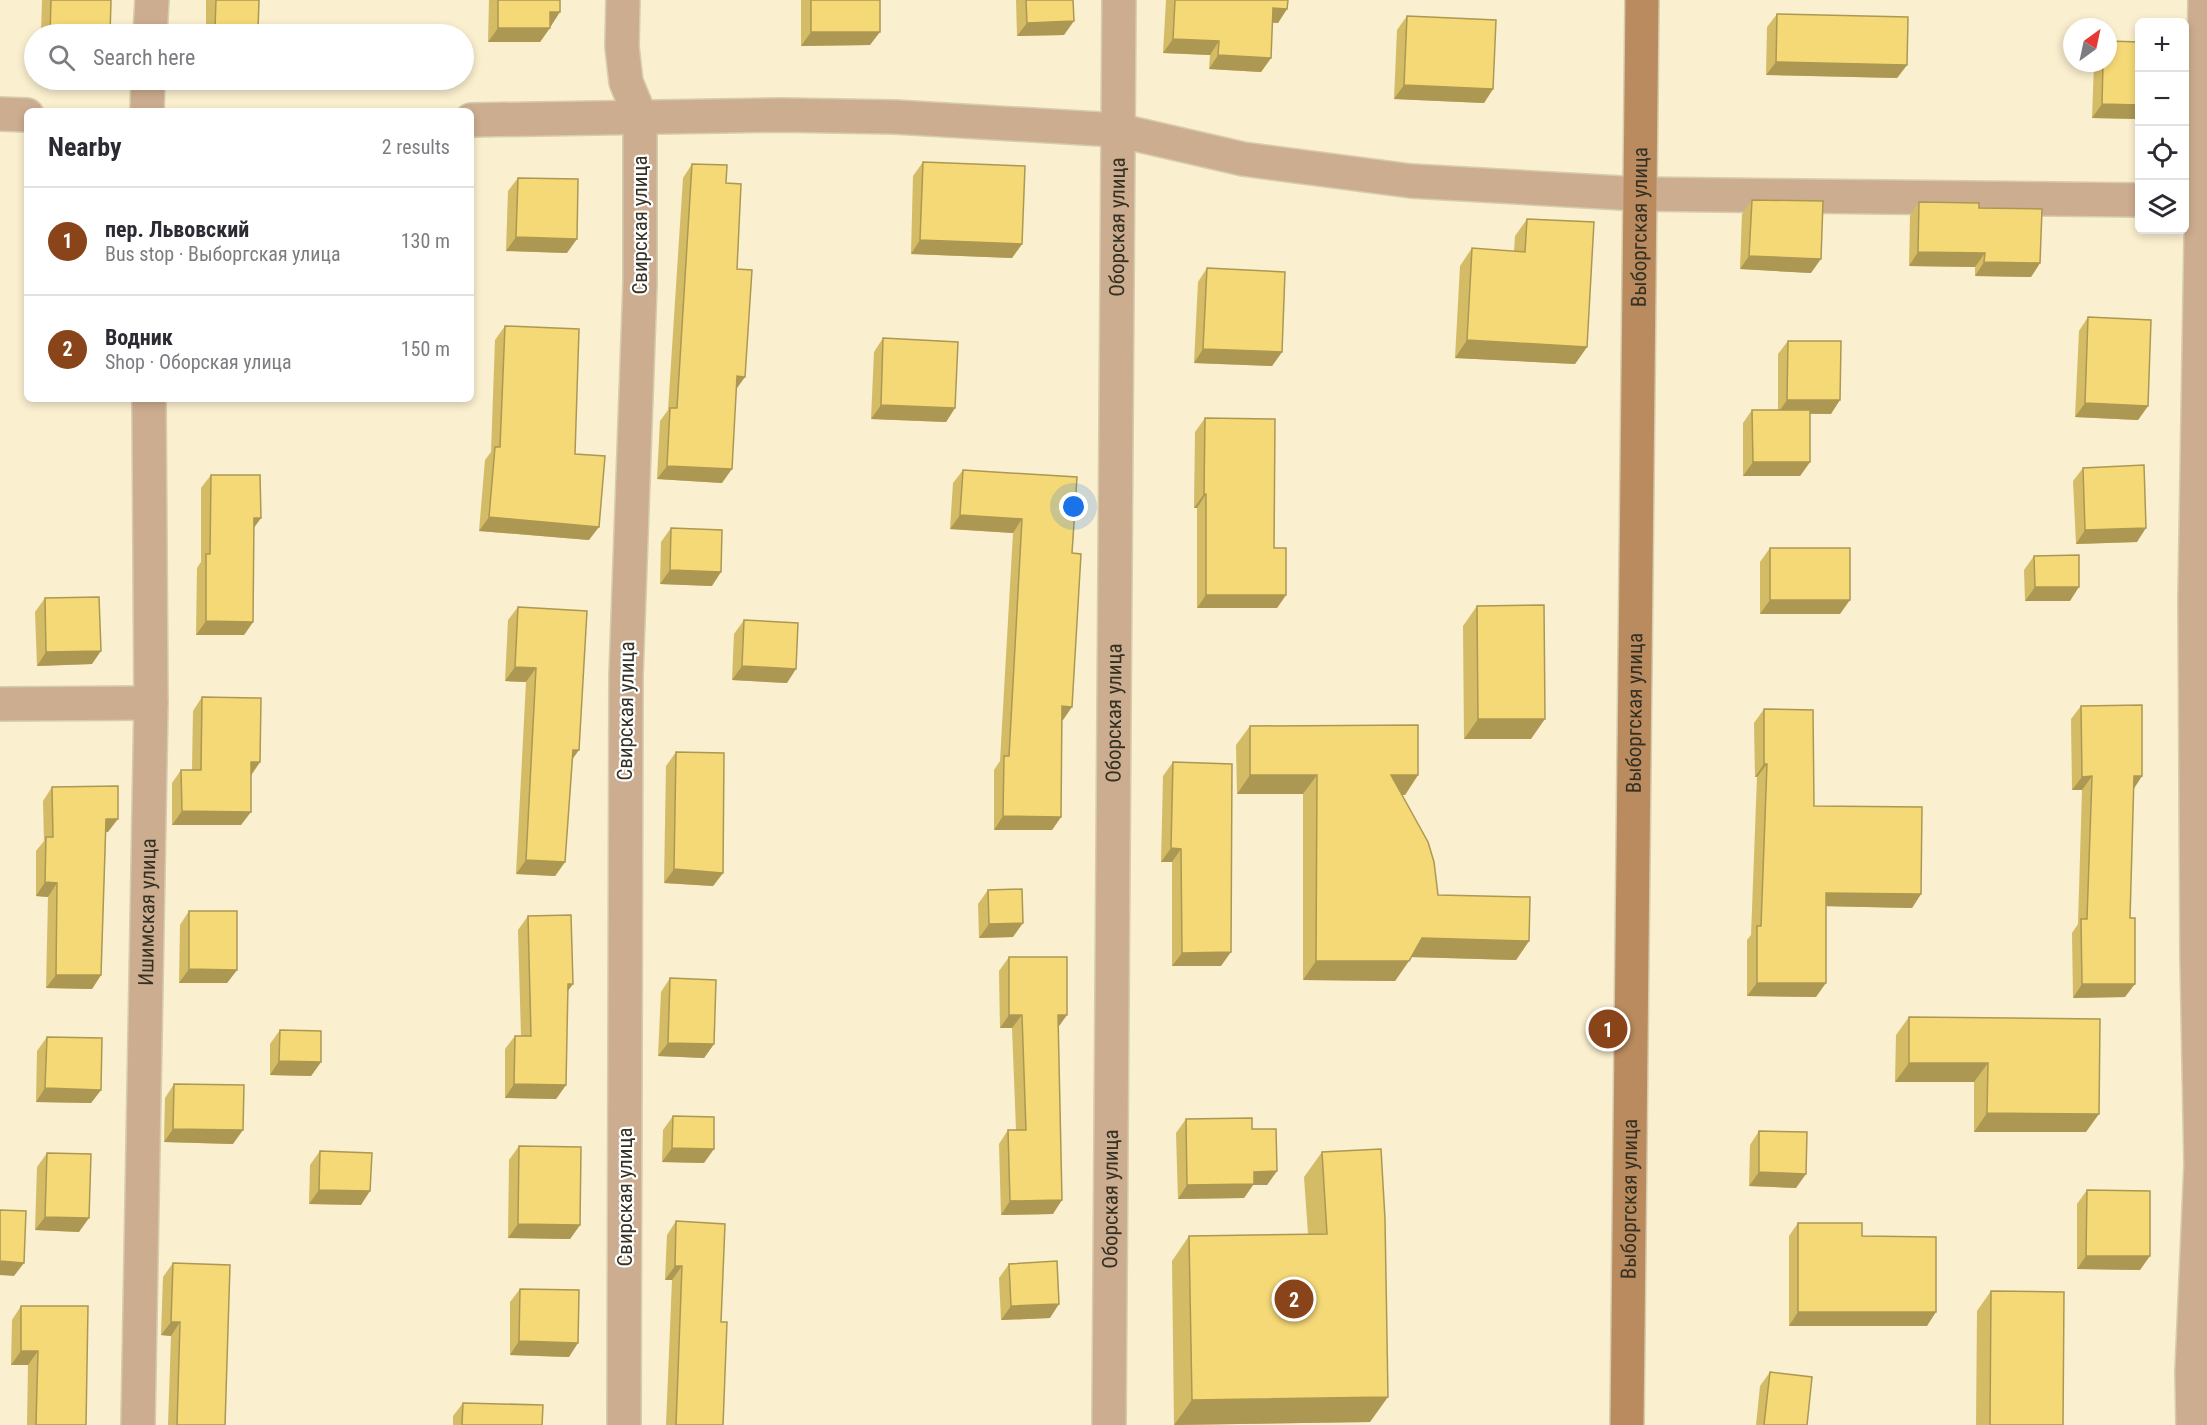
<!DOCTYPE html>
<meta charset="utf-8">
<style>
:root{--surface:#fff;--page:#f7f7f7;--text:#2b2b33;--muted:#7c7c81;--line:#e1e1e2;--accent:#894519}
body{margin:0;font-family:"Roboto Condensed",sans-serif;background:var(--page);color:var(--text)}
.controls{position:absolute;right:18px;top:18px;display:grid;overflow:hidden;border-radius:9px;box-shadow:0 3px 9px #0003}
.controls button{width:54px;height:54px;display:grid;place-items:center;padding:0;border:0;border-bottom:2px solid var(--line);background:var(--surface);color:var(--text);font:30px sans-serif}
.compass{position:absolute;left:2063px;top:18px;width:54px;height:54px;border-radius:50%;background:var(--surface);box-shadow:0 3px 9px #0003;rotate:33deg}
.you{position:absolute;left:1074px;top:507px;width:21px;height:21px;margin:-15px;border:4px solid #fff;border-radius:50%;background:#1a73e8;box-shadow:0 0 0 9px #1a73e833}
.badge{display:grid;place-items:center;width:39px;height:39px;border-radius:50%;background:var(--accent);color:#fff;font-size:20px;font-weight:700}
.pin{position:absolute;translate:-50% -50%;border:3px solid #fff;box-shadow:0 2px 6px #0006}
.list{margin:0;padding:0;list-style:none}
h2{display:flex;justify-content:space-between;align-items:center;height:78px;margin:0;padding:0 24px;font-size:26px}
h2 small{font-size:20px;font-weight:400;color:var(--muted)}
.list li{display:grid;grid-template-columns:39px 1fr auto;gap:18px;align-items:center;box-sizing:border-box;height:108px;padding:0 24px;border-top:2px solid var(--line)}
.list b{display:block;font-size:22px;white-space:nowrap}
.list p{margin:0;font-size:20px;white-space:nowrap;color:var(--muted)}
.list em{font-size:20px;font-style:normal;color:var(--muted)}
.icon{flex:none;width:33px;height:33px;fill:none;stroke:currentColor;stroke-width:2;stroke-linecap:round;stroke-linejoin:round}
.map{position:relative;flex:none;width:2207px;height:1425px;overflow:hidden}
.search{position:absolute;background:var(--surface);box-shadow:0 3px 9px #0003;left:24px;top:24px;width:450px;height:66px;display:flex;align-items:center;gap:15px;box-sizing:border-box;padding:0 21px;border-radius:33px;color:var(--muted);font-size:22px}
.panel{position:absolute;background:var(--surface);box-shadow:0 3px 9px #0003;left:24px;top:108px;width:450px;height:294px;border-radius:9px}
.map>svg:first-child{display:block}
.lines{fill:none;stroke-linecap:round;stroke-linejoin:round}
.street-casing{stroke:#d6cdaf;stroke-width:36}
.secondary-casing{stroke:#d6cdaf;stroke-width:36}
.street{stroke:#cdad8f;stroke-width:33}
.secondary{stroke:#ba8b5e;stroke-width:33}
.wall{fill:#d4bb66}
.shaded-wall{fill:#ac9853}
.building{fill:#f6d977;stroke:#ac9853;stroke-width:1.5}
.labels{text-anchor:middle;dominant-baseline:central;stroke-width:4.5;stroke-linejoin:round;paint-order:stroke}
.street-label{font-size:21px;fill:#343023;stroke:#fff}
</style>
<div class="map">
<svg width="2207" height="1425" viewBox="0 0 2207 1425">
<rect width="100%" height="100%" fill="#faefce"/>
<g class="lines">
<!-- street casing -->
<g class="street-casing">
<g id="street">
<path d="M623,0L622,47L626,82L640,116V284L626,676L624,1425"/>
<path d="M150,34L152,0"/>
<path d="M147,111L148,80"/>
<path d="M0,114L27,115"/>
<path d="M471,120L781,115L895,117L1117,130L1243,159L1411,181L1639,194L2140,200"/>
<path d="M0,704L151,703"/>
<path id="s1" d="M138,1425L151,703L149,399"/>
<path id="s2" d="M1109,1425L1119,0"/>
<path d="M2193,1425L2192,1372L2201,1164L2197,957L2195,598L2205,0"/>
</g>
</g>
<!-- secondary casing -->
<g class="secondary-casing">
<g id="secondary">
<path id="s3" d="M1627,1425L1642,0"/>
</g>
</g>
<!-- street -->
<use href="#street" class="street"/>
<!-- secondary -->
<use href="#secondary" class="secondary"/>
</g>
<!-- wall -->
<path class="wall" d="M42,0H111L110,34H41Z
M206,0H259L258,29L254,34H206Z
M489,0H560L551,26L540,42H488Z
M801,0H880L870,45L801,46Z
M1016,0H1073L1064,35L1017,36Z
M1166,0H1288L1287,9L1278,23L1272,22L1271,58L1261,72L1209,69L1210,55L1163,53Z
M1777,14L1907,65L1897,78L1766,75L1767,27Z
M1407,16L1493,89L1484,103L1394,99L1397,30Z
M2139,42V119L2092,118L2094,63H2108Z
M923,162L1022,244L1012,258L911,254L913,176Z
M692,164L726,183L737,269L736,389L722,483L657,479L660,421L668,410L683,178Z
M518,178L567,253L506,251L508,191Z
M1752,200L1811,273L1740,269L1742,214Z
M1919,202L1979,208L2040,263L2031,277L1975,276V267L1909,266L1910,216Z
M1527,219L1587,347L1575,364L1455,358L1460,266L1472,248L1514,251L1515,236Z
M1207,268L1282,352L1272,366L1194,363L1198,282Z
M2088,317L2148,406L2138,420L2075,417L2079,331Z
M505,326L575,454L589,540L479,531L485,460L491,452L495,340Z
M883,338L955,408L946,422L871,419L874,352Z
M1788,341L1831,414H1810V462L1800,476H1743V423L1752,410H1778V354Z
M1205,418L1274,548L1286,595L1277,608H1197V508H1194L1195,432Z
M2083,468L2137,542L2076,544L2073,481Z
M963,470L1077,477L1062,720L1061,817L1052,830H994V770L1000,761L1013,533L950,529L953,483Z
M211,475L254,527L253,622L244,635H196L197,568L201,562V488Z
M671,528L712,586L660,584L661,542Z
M1770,548L1840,614H1760V562Z
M2034,556L2070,601H2025L2024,570Z
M45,598L92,664L37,666L35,612Z
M1477,606L1531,739H1464L1463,626Z
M518,607L572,760L565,862L555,876L516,874L526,682L505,681L508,620Z
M744,620L787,683L732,680L734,634Z
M202,697L260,762L251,776L241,825H172V783L181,770H192L193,711Z
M2081,706L2142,776L2133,789L2125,997L2073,998L2072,933L2078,924L2082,790H2072L2071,719Z
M1764,709L1814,806L1921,894L1912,908L1826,906L1816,997L1747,996V940L1751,935L1757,777H1755L1754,723Z
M1250,726L1418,775L1405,795H1402L1438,895L1529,941L1516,960L1411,957L1395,981L1303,980V794H1237L1236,745Z
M676,752L723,873L713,886L664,883L666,766Z
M1173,762L1221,966H1172V862H1161L1163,776Z
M52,787L108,832H106L101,975L92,989L46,988L48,897L36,896V851L44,841L43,801Z
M988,890L1013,937L979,938L978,904Z
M189,911L237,970L227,983H179L180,925Z
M528,916L573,984L567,992L566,1085L556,1099L505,1098V1049L515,1036H521L518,930Z
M1009,957L1058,1027L1053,1214L1001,1215L999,1144L1008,1130H1016L1012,1028H1000L999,971Z
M670,978L714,1044L704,1058L658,1056L661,992Z
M1909,1017L2100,1019L2086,1132H1974V1082H1895L1896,1035Z
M280,1030L321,1062L311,1076L270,1075V1044Z
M47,1037L101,1090L91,1103L36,1102L37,1051Z
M174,1084L233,1144L164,1142L165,1098Z
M673,1116L704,1163L662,1162L663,1130Z
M1186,1119L1252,1129L1277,1171L1267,1185H1253L1244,1198L1178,1199L1176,1133Z
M1759,1131L1796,1188L1749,1186L1750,1145Z
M519,1146L580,1225L570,1239L508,1238L509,1160Z
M320,1151L361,1205L309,1204L310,1165Z
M1322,1152L1370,1422L1174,1425L1172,1261L1189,1236L1308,1234L1304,1177Z
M47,1153L79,1232L35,1230L37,1167Z
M2087,1190L2140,1270L2077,1269V1204Z
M676,1221L721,1322L723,1425H666L672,1280H665L667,1235Z
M1798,1223L1862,1236L1927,1326H1789V1236Z
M173,1263L225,1425H168L171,1336L161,1335L163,1277Z
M1009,1264L1050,1318L1001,1320L999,1278Z
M520,1289L569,1357L510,1355V1302Z
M1991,1291L2063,1425H1976L1977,1311Z
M21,1306L86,1425H27L28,1365H11L12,1320Z
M1770,1372L1807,1425H1756L1760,1386Z
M463,1403L542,1425H453V1416Z"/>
<!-- shaded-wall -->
<path class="shaded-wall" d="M1273,8L1287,9L1278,23L1263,22Z
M550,12H560L551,26H540Z
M1074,21L1064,35L1017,36L1027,23Z
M215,28L258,29L254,34H211Z
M498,28H550L540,42H488Z
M811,32H880L870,45L801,46Z
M1173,39L1219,41L1210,55L1163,53Z
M1218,55L1271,58L1261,72L1209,69Z
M1776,62L1907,65L1897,78L1766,75Z
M1404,85L1493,89L1484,103L1394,99Z
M2102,104L2139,105V119L2092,118Z
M516,237L577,239L567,253L506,251Z
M920,240L1022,244L1012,258L911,254Z
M1918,252L1985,253L1975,267L1909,266Z
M1749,256L1821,259L1811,273L1740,269Z
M1984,262L2040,263L2031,277L1975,276Z
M1467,340L1587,347L1575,364L1455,358Z
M1203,349L1282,352L1272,366L1194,363Z
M737,376L745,377L735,391Z
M1787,400H1840L1831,414L1778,413Z
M2085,403L2148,406L2138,420L2075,417Z
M881,405L955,408L946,422L871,419Z
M1753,462H1810L1800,476H1743Z
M667,466L732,469L722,483L657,479Z
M1204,494H1206L1197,508H1194Z
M960,515L1022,519L1013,533L950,529Z
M489,517L599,527L589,540L479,531Z
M254,518H261L251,532Z
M2146,528L2137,542L2076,544L2085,530Z
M670,570L721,572L712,586L660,584Z
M2035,587H2079L2070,601H2025Z
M1206,595H1286L1277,608H1197Z
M1770,600H1850L1840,614H1760Z
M206,621L253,622L244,635H196Z
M101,651L92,664L37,666L46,652Z
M742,666L796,669L787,683L732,680Z
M515,667L536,668L526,682L505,681Z
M1062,706L1072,707L1063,720H1052Z
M1478,719H1545L1531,739H1464Z
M573,750H579L569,764Z
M251,762H260L250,776Z
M1764,764H1767L1757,777H1755Z
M1250,775H1317L1303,794H1237Z
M1391,775H1418L1405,795L1377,794Z
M2092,776L2082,790H2072L2082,777Z
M2134,776H2142L2133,790Z
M182,811L251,812L241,825H172Z
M1003,816L1061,817L1052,830H994Z
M106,819H118L108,832L97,833Z
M1171,848L1181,849L1172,862H1161Z
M526,860L565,862L555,876L516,874Z
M674,869L723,873L713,886L664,883Z
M45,882L57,883L48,897L36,896Z
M1826,893L1921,894L1912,908L1817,906Z
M1023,923L1013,937L979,938L989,924Z
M1422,938L1529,941L1516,960L1409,957Z
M1231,952L1221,966H1172L1182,953Z
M1316,961H1409L1395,981L1303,980Z
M189,969L237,970L227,983H179Z
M56,975H101L92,989L46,988Z
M1757,983H1826L1816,997L1747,996Z
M568,984H573L563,997Z
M2082,984H2135L2125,997L2073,998Z
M1009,1015H1022L1012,1028H1000Z
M1058,1015H1067L1057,1029Z
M668,1043L714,1044L704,1058L658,1056Z
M279,1061L321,1062L311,1076L270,1075Z
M1909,1063H1988L1974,1082H1895Z
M514,1084L566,1085L556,1099L505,1098Z
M45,1088L101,1090L91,1103L36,1102Z
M1987,1113L2099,1114L2086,1132H1974Z
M173,1129L243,1130L233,1144L164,1142Z
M672,1148L714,1149L704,1163L662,1162Z
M1277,1171L1267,1185H1253L1244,1198L1178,1199L1187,1185L1254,1172Z
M1759,1172L1806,1174L1796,1188L1749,1186Z
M319,1190L370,1191L361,1205L309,1204Z
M1062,1200L1053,1214L1001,1215L1010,1201Z
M45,1217L89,1218L79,1232L35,1230Z
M518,1224L580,1225L570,1239L508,1238Z
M2086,1256H2150L2140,1270L2077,1269Z
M0,1261L24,1263L14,1276L0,1275Z
M675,1266H682L672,1280H665Z
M1059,1304L1050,1318L1001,1320L1011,1306Z
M1798,1312H1936L1927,1326H1789Z
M171,1322H180L171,1336L161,1335Z
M519,1341L578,1343L569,1357L510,1355Z
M21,1351H38L28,1365H11Z
M1388,1397L1370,1422L1174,1425L1192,1400Z"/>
<!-- building -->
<path class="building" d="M51,0H111L110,34H50Z
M216,0H259L258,29L215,28Z
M498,0H560V12H550V28H498Z
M811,0H880V32H811Z
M1026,0H1073L1074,21L1027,23Z
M1175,0H1288L1287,9L1273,8L1271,58L1218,55L1219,41L1173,39Z
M1777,14L1908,17L1907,65L1776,62Z
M1407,16L1496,20L1493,89L1404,85Z
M2108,41L2139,42V105L2102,104L2103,63H2108Z
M923,162L1025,166L1022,244L920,240Z
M692,164L727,165L726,183L741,184L737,269L752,270L745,377L737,376L732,469L667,466L670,408H677Z
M518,178L578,179L577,239L516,237Z
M1752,200L1823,201L1821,259L1749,256Z
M1919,202L1979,203V208L2042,209L2040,263L1984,262L1985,253L1918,252Z
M1527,219L1594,222L1587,347L1467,340L1472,248L1525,252Z
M1207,268L1285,272L1282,352L1203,349Z
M2088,317L2151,320L2148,406L2085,403Z
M505,326L579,329L575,454L605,456L599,527L489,517L495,447H500Z
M883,338L958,342L955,408L881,405Z
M1788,341H1841L1840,400H1787Z
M1752,410H1810V462H1753Z
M1205,418L1275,419L1274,548H1286V595H1206V494H1204Z
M2144,465L2146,528L2085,530L2083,468Z
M963,470L1077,477L1072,553L1081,554L1072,707L1062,706L1061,817L1003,816L1004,756H1009L1022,519L960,515Z
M211,475H260L261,518H254L253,622L206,621V554H210Z
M671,528L722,530L721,572L670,570Z
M1770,548H1850V600H1770Z
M2079,555V587H2035L2034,556Z
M99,597L101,651L46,652L45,598Z
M1544,605L1545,719H1478L1477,606Z
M518,607L587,611L579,750H573L565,862L526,860L536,668L515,667Z
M744,620L798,623L796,669L742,666Z
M202,697L261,698L260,762H251V812L182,811L181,770H201Z
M2142,705V776H2134L2130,918H2135V984H2082L2081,919H2087L2092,776L2082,777L2081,706Z
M1764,709L1813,710L1814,806L1922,807L1921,894L1826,893V983H1757V926H1761L1767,764H1764Z
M1418,725V775H1391L1428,842L1434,862L1438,895L1530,897L1529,941L1422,938L1409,961H1316L1317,775H1250V726Z
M676,752L724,753L723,873L674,869Z
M1173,762L1232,764L1231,952L1182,953L1181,849L1171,848Z
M118,786V819H106L101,975H56L57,883L45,882L46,837H53L52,787Z
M1022,889L1023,923L989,924L988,890Z
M189,911H237V970L189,969Z
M571,915L573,984H568L566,1085L514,1084L515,1036H531L528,916Z
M1009,957H1067V1015H1058L1062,1200L1010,1201L1008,1130H1026L1022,1015H1009Z
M670,978L716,980L714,1044L668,1043Z
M1909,1017L2100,1019L2099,1114L1987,1113L1988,1063H1909Z
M280,1030L321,1031V1062L279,1061Z
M47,1037L102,1038L101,1090L45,1088Z
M174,1084L244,1085L243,1130L173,1129Z
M673,1116L714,1117V1149L672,1148Z
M1252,1118V1129H1276L1277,1171L1254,1172V1184L1187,1185L1186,1119Z
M1759,1131L1807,1132L1806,1174L1759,1172Z
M519,1146L581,1147L580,1225L518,1224Z
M1381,1149L1385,1219L1388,1397L1192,1400L1189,1236L1327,1234L1322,1152Z
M320,1151L372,1153L370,1191L319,1190Z
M47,1153L91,1154L89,1218L45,1217Z
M2087,1190L2150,1191V1256H2086Z
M0,1210L26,1211L24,1263L0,1261Z
M676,1221L725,1224L721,1322H727L723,1425H676L682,1266H675Z
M1798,1223H1862V1236L1936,1237V1312H1798Z
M1057,1261L1059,1304L1011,1306L1009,1264Z
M173,1263L230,1265L225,1425H177L180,1322H171Z
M520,1289L579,1290L578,1343L519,1341Z
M1991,1291L2064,1292L2063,1425H1990Z
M21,1306H88L86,1425H36L38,1351H21Z
M1770,1372L1812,1377L1807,1425H1764Z
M463,1403L543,1405L542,1425H462Z"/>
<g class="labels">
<!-- street labels -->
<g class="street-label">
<text transform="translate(640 225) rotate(-90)">Свирская улица</text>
<text stroke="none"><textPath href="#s2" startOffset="1198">Оборская улица</textPath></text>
<text stroke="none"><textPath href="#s3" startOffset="1198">Выборгская улица</textPath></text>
<text transform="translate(626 711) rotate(-89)">Свирская улица</text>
<text stroke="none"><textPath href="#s2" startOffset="712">Оборская улица</textPath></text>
<text stroke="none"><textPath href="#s3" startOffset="712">Выборгская улица</textPath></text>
<text stroke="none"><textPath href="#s1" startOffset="513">Ишимская улица</textPath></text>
<text transform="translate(625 1197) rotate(-90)">Свирская улица</text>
<text stroke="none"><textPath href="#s2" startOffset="226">Оборская улица</textPath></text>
<text stroke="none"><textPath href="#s3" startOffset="226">Выборгская улица</textPath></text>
</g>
</g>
</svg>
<div class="controls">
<button>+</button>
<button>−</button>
<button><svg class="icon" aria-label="locate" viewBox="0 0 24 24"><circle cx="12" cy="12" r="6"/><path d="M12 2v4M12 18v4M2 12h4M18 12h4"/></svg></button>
<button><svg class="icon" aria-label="layers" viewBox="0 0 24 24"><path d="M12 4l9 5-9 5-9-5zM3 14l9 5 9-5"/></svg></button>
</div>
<svg class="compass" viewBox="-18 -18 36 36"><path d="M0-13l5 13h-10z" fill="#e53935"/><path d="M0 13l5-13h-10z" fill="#7c7c81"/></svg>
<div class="you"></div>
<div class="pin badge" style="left:1608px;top:1029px">1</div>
<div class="pin badge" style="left:1294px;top:1299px">2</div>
<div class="search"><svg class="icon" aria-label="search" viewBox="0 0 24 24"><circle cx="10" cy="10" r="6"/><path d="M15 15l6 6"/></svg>Search here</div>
<section class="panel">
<h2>Nearby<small>2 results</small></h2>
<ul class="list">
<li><span class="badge">1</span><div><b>пер. Львовский</b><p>Bus stop · Выборгская улица</p></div><em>130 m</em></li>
<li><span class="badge">2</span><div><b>Водник</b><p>Shop · Оборская улица</p></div><em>150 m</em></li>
</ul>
</section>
</div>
